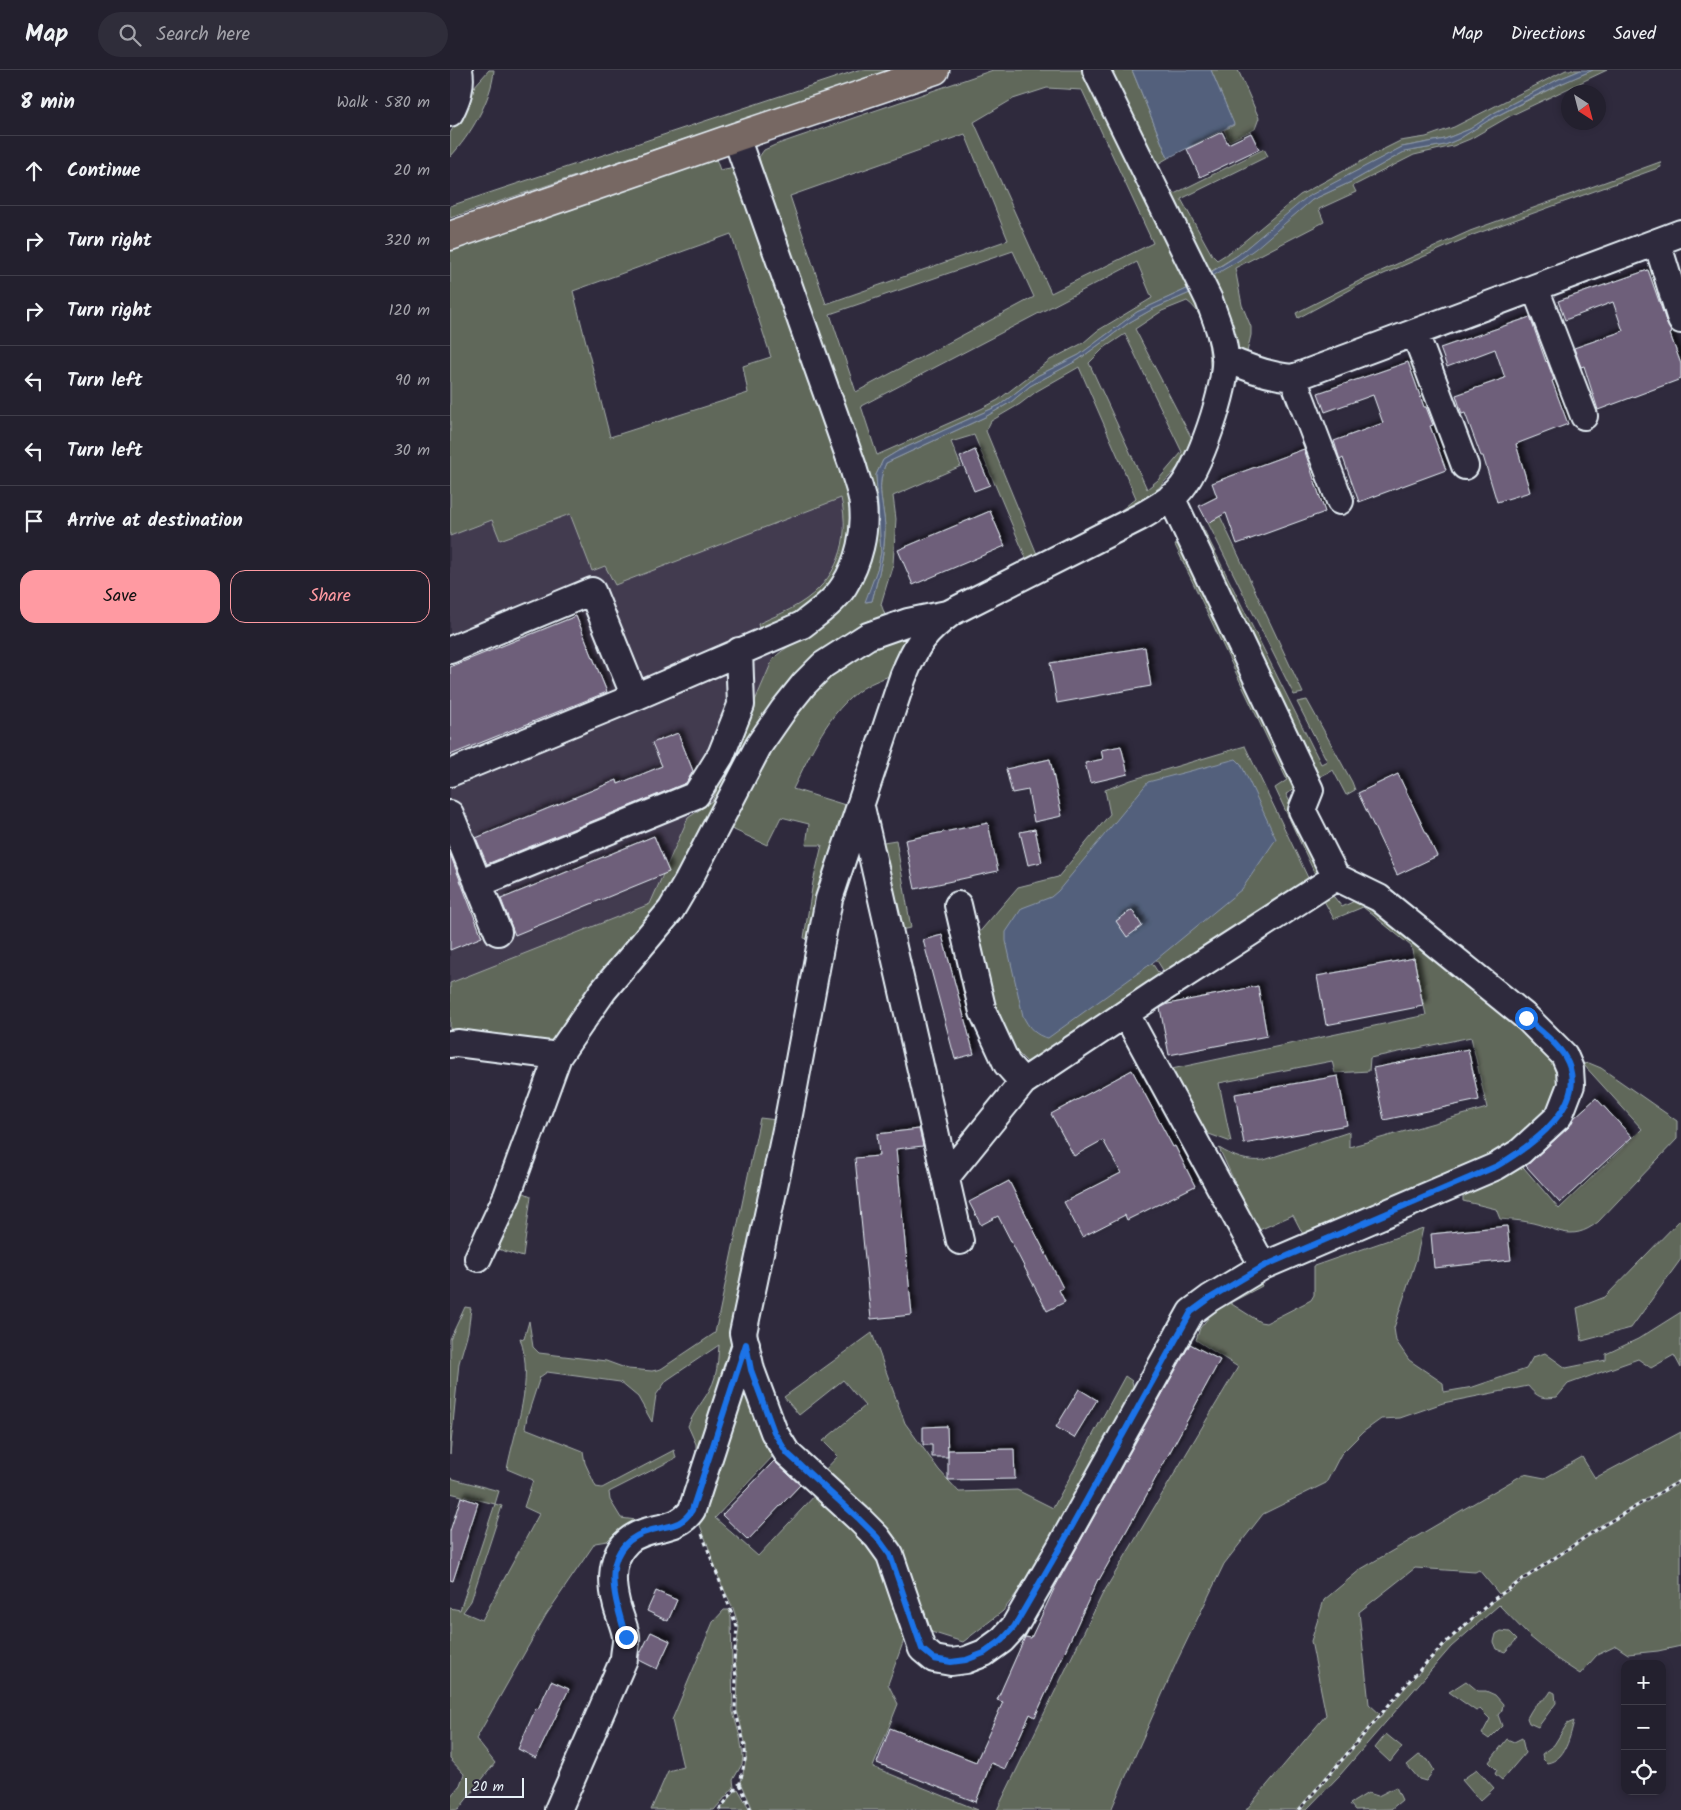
<!DOCTYPE html>
<meta charset="utf-8">
<style>
:root{--surface:#23202e;--page:#2f2d3a;--text:#f1f3f6;--muted:#a3a3aa;--line:#403e4a;--accent:#ff9aa2}
body{margin:0;font-family:Kalam,sans-serif;background:var(--page);color:var(--text)}
.controls{position:absolute;right:15px;bottom:15px;display:grid;overflow:hidden;border-radius:10px;box-shadow:0 2px 8px #0003}
.controls button{width:45px;height:45px;display:grid;place-items:center;padding:0;border:0;border-bottom:1px solid var(--line);background:var(--surface);color:var(--text);font:25px sans-serif}
.compass{position:absolute;left:1111px;top:15px;width:45px;height:45px;border-radius:50%;background:var(--surface);box-shadow:0 2px 8px #0003;rotate:144deg}
.scale{position:absolute;left:15px;bottom:12px;width:59px;box-sizing:border-box;padding-left:5px;border:2px solid #e8f1f8;border-top:0;font-size:14px;line-height:18px;white-space:nowrap;color:#e8f1f8;-webkit-text-stroke:4px #2f2a3d;paint-order:stroke}
.stop{position:absolute;width:15px;height:15px;margin:-11px;border:4px solid #1a73e8;border-radius:50%;background:#fff}
.stop.end{background:#1a73e8;border-color:#fff;box-shadow:0 1px 5px #0008}
.list{margin:0;padding:0;list-style:none}
h2{display:flex;justify-content:space-between;align-items:center;height:65px;margin:0;padding:0 20px;font-size:21px}
h2 small{font-size:16px;font-weight:400;color:var(--muted)}
.list li{display:grid;grid-template-columns:32px 1fr auto;gap:15px;align-items:center;box-sizing:border-box;height:70px;padding:0 20px;border-top:1px solid var(--line)}
.list b{display:block;font-size:19px;white-space:nowrap}
.list em{font-size:16px;font-style:normal;color:var(--muted)}
.actions{display:flex;gap:10px;padding:15px 20px}
.actions a{flex:1;padding:11px 0;border:1px solid var(--accent);border-radius:15px;text-align:center;font-size:18px;color:var(--accent)}
.actions .main{background:var(--accent);color:#111}
.icon{flex:none;width:28px;height:28px;fill:none;stroke:currentColor;stroke-width:2;stroke-linecap:round;stroke-linejoin:round}
.map{position:relative;flex:none;width:1231px;height:1740px;overflow:hidden}
header{display:flex;align-items:center;gap:30px;box-sizing:border-box;height:70px;padding:0 25px;background:var(--surface);border-bottom:1px solid var(--line)}
header strong{font-size:24px}
nav{display:flex;gap:28px;margin-inline-start:auto;font-size:18px}
.search{width:350px;height:45px;background:var(--page);display:flex;align-items:center;gap:12px;box-sizing:border-box;padding:0 18px;border-radius:28px;color:var(--muted);font-size:19px}
main{display:flex}
aside{flex:1;background:var(--surface)}
.map>svg:first-child{display:block}
.built{fill:#423a4f}
.green{fill:#60675a;stroke:#a4aca9;fill-rule:evenodd}
.water{fill:#52607b;stroke:#8e9aad}
.building{fill:#6e5e7a;stroke:#e8f1f8;filter:url(#shadow)}
.lines{fill:none;stroke-linecap:round;stroke-linejoin:round}
.minor-casing{stroke:#e8f1f8;stroke-width:30}
.major-casing{stroke:#e8f1f8;stroke-width:31}
.path{stroke:#e8f1f8;stroke-width:3;stroke-dasharray:4 4;stroke-linecap:butt}
.minor{stroke:#2f2a3d;stroke-width:26}
.major{stroke:#776864;stroke-width:28}
.route{stroke:#1a73e8;stroke-width:6}
</style>
<header>
<strong>Map</strong>
<div class="search"><svg class="icon" aria-label="search" viewBox="0 0 24 24"><circle cx="10" cy="10" r="6"/><path d="M15 15l6 6"/></svg>Search here</div>
<nav><a>Map</a><a>Directions</a><a>Saved</a></nav>
</header>
<main>
<aside>
<h2>8 min<small>Walk · 580 m</small></h2>
<ul class="list">
<li><svg class="icon" aria-label="ahead" viewBox="0 0 24 24"><path d="M12 20V5M6 11l6-6 6 6"/></svg><div><b>Continue</b></div><em>20 m</em></li>
<li><svg class="icon" aria-label="right" viewBox="0 0 24 24"><path d="M7 20v-9h11M14 6l5 5-5 5"/></svg><div><b>Turn right</b></div><em>320 m</em></li>
<li><svg class="icon" aria-label="right" viewBox="0 0 24 24"><path d="M7 20v-9h11M14 6l5 5-5 5"/></svg><div><b>Turn right</b></div><em>120 m</em></li>
<li><svg class="icon" aria-label="left" viewBox="0 0 24 24"><path d="M17 20v-9H6M10 6l-5 5 5 5"/></svg><div><b>Turn left</b></div><em>90 m</em></li>
<li><svg class="icon" aria-label="left" viewBox="0 0 24 24"><path d="M17 20v-9H6M10 6l-5 5 5 5"/></svg><div><b>Turn left</b></div><em>30 m</em></li>
<li><svg class="icon" aria-label="arrive" viewBox="0 0 24 24"><path d="M6 21V4h12l-3 4 3 4H6"/></svg><div><b>Arrive at destination</b></div></li>
</ul>
<div class="actions"><a class="main">Save</a><a>Share</a></div>
</aside>
<div class="map">
<svg width="1231" height="1740" viewBox="0 0 1231 1740">
<defs>
<filter id="shadow"><feDropShadow dx="4.5" dy="-4.5" stdDeviation="2.5" flood-color="#0009"/></filter>
</defs>
<rect width="100%" height="100%" fill="#2f2a3d"/>
<filter id="ink" filterUnits="userSpaceOnUse"><feTurbulence type="fractalNoise" baseFrequency=".02" numOctaves="2"/><feDisplacementMap in="SourceGraphic" scale="10" xChannelSelector="R" yChannelSelector="G"/><feConvolveMatrix kernelMatrix="1 2 1 2 8 2 1 2 1" color-interpolation-filters="sRGB"/></filter>
<g filter="url(#ink)">
<!-- built -->
<path class="built" d="M391,427L395,452L389,487L383,501L374,515L349,534L308,554L311,566L323,589L262,731L238,748L200,834L0,913V466L43,450L50,470L120,444L142,501L155,496L165,515Z"/>
<!-- green -->
<path class="green" d="M39,0H44C42,29 20,66 0,87V63L9,48L23,18Z
M408,0H441L0,148V136Z
M543,0H638L721,171L739,218L687,242L629,285L587,306L550,335L448,381L433,390L426,405L431,482L428,497L416,532L422,531C428,507 435,483 435,458C434,434 425,417 436,393L535,347L561,332L580,316L628,290L680,252L701,240L742,222C747,228 755,235 758,243C766,261 767,283 766,302C760,404 663,461 579,495L524,365L501,372L511,396L443,426L446,449L443,494L431,534L439,556L408,567L383,583L359,601L342,619L307,668L221,828L201,856L155,911L115,971L108,978L101,980L0,972V913L200,834L238,748L262,731L323,589C335,576 351,571 365,561C397,538 418,492 419,454C419,437 414,420 410,404L314,109L309,87L314,80L325,75ZM597,18L632,20L703,173L601,223L524,52L563,29ZM515,64L558,170L376,234L340,126ZM563,181L584,227L406,322L380,244ZM687,192L702,228L647,261L633,273L600,290L548,330L531,339L427,385L411,336ZM737,231C763,248 763,309 756,335C753,346 748,358 741,367L685,259L712,241ZM675,264L732,382L708,410L697,419L639,293L654,278ZM629,297L686,428C657,453 624,473 587,484L536,361L541,351L570,334L587,321Z
M656,0H682L718,88L704,96Z
M761,0H788L809,48L805,59L779,71L774,60L784,55Z
M1116,0H1131L1109,9L1044,43L1020,59L995,69L952,77L858,127L788,185L760,202L761,206L788,191L804,179L862,130L903,111L954,82L995,75L1009,69L1039,50L1108,15L1143,0H1157L1060,46L1020,69L1003,76L964,85L903,116L906,122L869,139L874,152L785,198L792,235L801,257V265L796,286L848,302L786,284L718,127L814,79L818,86L731,129L762,185L767,190L786,178L850,125L930,81L950,71L976,67L1004,57Z
M266,89L270,100L285,97L293,104L394,411L400,431L402,455L393,501L369,532L311,566L308,554C322,547 337,542 349,534C388,510 401,471 391,428L165,515L155,496L142,501L120,444L50,470L42,450L0,466V181ZM281,164L321,287L293,296L298,323L160,367L123,221Z
M1210,92L1211,97L1023,165L911,214L848,248L846,243L909,211L1020,161Z
M770,446L853,623L844,625L758,453Z
M752,456L871,694L877,691L847,632L857,630L902,712L905,720L896,725L883,700L865,709L745,458Z
M731,472L851,716L836,724L871,798L872,806L865,810V804L825,718L837,710L725,475Z
M458,563L460,568L445,604C434,608 422,612 413,618C378,641 361,683 343,719L402,737L287,1266L235,1441L165,1463L157,1471L145,1473L96,1545L26,1669L45,1693L8,1740H0V1727L10,1715L14,1704L0,1689V1538L10,1540L45,1434L0,1423V1408L49,1421L45,1434L52,1436L21,1531L13,1542L32,1550L89,1444L74,1437L83,1410L57,1399C65,1357 85,1312 70,1268L74,1269L79,1251L83,1277L89,1283L156,1291L178,1299L202,1301L211,1299L265,1263L310,1048L327,1050L360,870L354,868L363,812L372,775H356L359,754L331,747L317,775L273,755L340,639L417,575ZM269,1275C268,1285 268,1296 265,1307C260,1325 245,1338 238,1356L246,1374V1386L233,1433L225,1440L213,1445L186,1450L171,1448L160,1430L159,1422L226,1388L224,1380L152,1418L146,1417L135,1393L133,1381L75,1358L77,1347L90,1307L97,1302L170,1312L188,1327L202,1352L206,1325L217,1310Z
M795,676L861,814L718,908L706,889L702,893L713,910L581,996L554,969L521,872L568,817L608,807L660,744L655,720L681,710Z
M446,770L461,858L443,861L427,773Z
M878,824L884,827L892,837L913,827L1105,982L1110,1006L1104,1035L1070,1075L857,1172L843,1145L807,1161L769,1078C784,1087 797,1092 814,1090L899,1062V1077L1037,1038L1021,967L920,988L919,1001L885,1003L882,991L769,1013L781,1072L745,1059L717,1000L976,945L961,876L913,837L884,849L872,827Z
M1139,993L1151,998L1227,1051V1069L1148,1152C1120,1174 1106,1157 1078,1152C1069,1150 1059,1150 1050,1149L1046,1139L1013,1131V1119L1069,1092L1109,1139L1192,1059L1133,994Z
M65,1119L81,1126L73,1187L42,1177Z
M1231,1149V1189L1181,1258L1132,1271L1127,1238L1155,1227Z
M973,1158L966,1190L944,1258L946,1271L959,1290L993,1313L994,1322L1023,1317L1076,1299L1083,1287L1095,1283L1116,1298L1156,1290V1284L1188,1269L1231,1242V1298L1224,1285L1201,1298L1188,1289L1118,1314L1107,1327C1092,1329 1088,1328 1078,1316L993,1333L950,1348L931,1349L913,1362L891,1384L876,1413L813,1444L774,1494L727,1591L661,1740H547L652,1525L788,1297L746,1270L750,1258L776,1226L809,1209L812,1216L780,1233L810,1252L816,1253L861,1230L864,1225V1196Z
M15,1237L21,1238L18,1262L9,1293L0,1384V1269Z
M422,1263L455,1353L489,1400L509,1422L567,1420L603,1438L675,1306L682,1311L684,1320L592,1490L553,1541L513,1572L475,1560L372,1403L388,1386L373,1371L415,1336L393,1310L349,1345L334,1327Z
M286,1318L300,1321L324,1385L265,1448L308,1486L368,1422L429,1481L458,1559L438,1614L448,1634L423,1697L528,1740H303L291,1712L296,1690V1676L287,1640L288,1608L285,1591L289,1557L283,1538L270,1511L257,1473L245,1443Z
M1231,1362V1409L1149,1456L1049,1524L1029,1500L1025,1502L965,1498L909,1542L919,1634L930,1644L847,1740H796L876,1645L861,1571L874,1530L911,1499L1074,1404L1095,1408L1132,1387L1145,1408Z
M1231,1412V1576L1208,1581L1178,1584L1166,1576L1147,1585L1130,1604L1107,1589L1079,1566L1049,1535L1001,1577L890,1705L856,1740H851L962,1610L996,1574L1045,1530L1150,1459Z
M274,1540H279L281,1548L283,1642L290,1667L293,1686L292,1694L283,1710L284,1717L264,1740H201L218,1701L233,1697L222,1650L263,1552Z
M1051,1561L1060,1562L1067,1569L1055,1582L1047,1579L1044,1572L1046,1564Z
M1016,1611L1028,1621H1036L1045,1625L1053,1634L1052,1640L1048,1645L1052,1656L1039,1669L1032,1664L1040,1649L1030,1639L1026,1641L999,1622Z
M1101,1621L1105,1623L1106,1633L1088,1657L1079,1653L1077,1648C1080,1643 1083,1636 1088,1633C1095,1627 1095,1631 1101,1621Z
M1124,1651C1120,1666 1116,1690 1097,1693L1093,1689L1092,1684L1104,1675L1117,1654Z
M936,1664L952,1677L940,1692L925,1678Z
M1072,1668L1075,1683L1052,1710L1045,1704L1047,1700L1039,1692L1057,1669L1064,1672Z
M969,1685L978,1690L984,1700L976,1711L969,1709L957,1695Z
M1027,1699L1044,1718L1030,1731L1012,1710Z
M946,1717L952,1730L941,1739L905,1740L900,1734L918,1723L928,1726Z
M288,1719L300,1740H270L286,1720Z"/>
<!-- water -->
<path class="water" d="M682,0H761L784,54L718,88Z
M1131,0H1143L1108,15L1079,29L1039,50L1009,69L995,75L954,82L903,111L862,130L805,179L788,191L761,207L760,203L788,185L857,127L952,77L995,69L1020,59L1044,43L1109,9Z
M739,218L742,222L701,240L680,252L628,290L580,316L561,332L535,347L436,393C425,417 434,434 435,458C435,483 428,507 422,531L415,532L428,497L431,482L426,405L433,390L448,381L550,335L587,306L629,285L687,242Z
M786,689L791,694L826,769L792,819L702,893L598,968C586,966 578,957 573,946L556,871V862L572,838L601,827L608,821L698,712Z"/>
<!-- building -->
<path class="building" d="M772,62L778,74L801,63L809,79L750,107L737,79Z
M1198,200L1217,254L1222,263L1220,264L1231,294V309L1148,340L1134,296L1131,297L1124,278L1173,261L1163,232L1115,250L1108,231Z
M1080,247L1096,292L1097,291L1104,310L1102,311L1118,354L1066,374L1080,422L1047,432L1033,386H1031L1015,343L1012,344L1006,325L1055,308L1045,279L997,297L990,278Z
M958,292L974,337H976L983,355L980,356L996,400L909,432L893,388L890,390L884,371L933,353L923,325L875,342L868,323Z
M854,379L875,442L787,474L776,443L758,453L749,436L767,427L762,413Z
M525,380L540,415L524,421L510,387Z
M540,441L555,476L463,515L448,480Z
M126,546L157,622L0,685V597Z
M695,577L701,616L607,633L600,593Z
M228,663L243,701L236,713L37,794L26,768L167,710L168,714L212,696L202,673Z
M671,676L678,704L640,713L635,693L653,689L651,680Z
M600,689L612,746L584,752L578,720L562,723L556,699Z
M948,704L987,786L947,805L908,723Z
M538,753L548,801L465,819L455,770Z
M585,759L592,792L578,795L570,762Z
M204,766L219,802L65,865L51,829Z
M0,784L32,867L0,880Z
M682,840L692,856L677,867L666,851Z
M492,865L524,984L505,989L473,870Z
M964,888L973,936L876,955L867,906Z
M808,916L817,966L719,985L710,938L718,934Z
M1018,979L1029,1030L934,1050L923,998Z
M682,1000L723,1077L725,1076L745,1116L677,1150L675,1145L632,1167L614,1132L671,1103L653,1070L624,1086L601,1044Z
M888,1006L897,1055L794,1074L785,1024Z
M1146,1028L1182,1067L1110,1133L1076,1096L1119,1057L1124,1048Z
M469,1059L473,1076L446,1079L462,1245L421,1249L405,1088L429,1086L427,1064Z
M559,1111L613,1218L609,1220L615,1232L597,1241L548,1146L531,1155L519,1132Z
M1057,1156L1061,1190L984,1198L981,1164Z
M740,1274L770,1290L696,1426L649,1510L648,1509L585,1647L580,1644L555,1699L541,1693L526,1732L427,1693L440,1658L526,1692L553,1632L547,1630L575,1567L581,1568L605,1517Z
M629,1319L647,1330L624,1368L606,1357Z
M497,1356L498,1387H482V1375H473V1357Z
M564,1379L565,1409L498,1410V1380Z
M324,1391L350,1415L298,1470L272,1445Z
M11,1427L28,1433L3,1511L0,1510V1461Z
M206,1521L227,1530L218,1551L197,1541Z
M201,1562L220,1571L207,1599L189,1590V1586Z
M101,1611L119,1619L86,1688L68,1679L86,1638L88,1639Z"/>
<g class="lines">
<!-- minor casing -->
<g class="minor-casing">
<path id="minor" d="M646,0L759,230C766,249 773,266 775,286C778,315 749,401 728,422C717,432 702,440 690,447L502,542C473,563 466,575 453,607L379,829L337,1055L293,1263L301,1300L324,1362L337,1383L408,1448L427,1467L440,1485L472,1579L484,1589L501,1592L516,1590L534,1583L552,1570L564,1557L611,1476L741,1242L760,1228L813,1196L1047,1096L1070,1082L1109,1046L1121,1015L1120,999L1114,985L1077,948L929,828L886,807L852,740L860,720L721,427
M0,43C7,29 12,16 9,0
M1207,172L1231,250
M1085,218L1134,346
M965,263L1015,396
M775,288C797,298 819,306 843,308L1231,163
M843,308L890,431
M0,580L142,521L185,627L0,703
M185,627L352,555C366,544 384,532 394,516C409,492 416,462 413,435C412,422 406,409 403,397L286,67
M411,737L510,1171
M0,744L48,862
M28,814L246,725L271,685L291,635L289,581
M508,835L533,942L557,994L573,1012
M676,944L813,1196
M0,974L7,973L108,986
M496,1107L573,1012L714,918L886,807
M28,1188L57,1126L108,986L153,921L221,840L238,811L309,675L334,639L354,614L373,595L418,566L458,552L497,544
M108,1740L174,1589C174,1581 177,1573 176,1566C174,1554 168,1543 166,1532C161,1511 161,1486 178,1471C198,1454 227,1463 242,1440L296,1274"/>
</g>
<!-- major casing -->
<g class="major-casing">
<path id="major" d="M0,166L286,67L485,0"/>
</g>
<!-- path -->
<path class="path" d="M252,1464L287,1557L284,1591L286,1608L285,1640L295,1676V1690L290,1713L269,1740
M290,1714L301,1740
M849,1740L961,1609L995,1573L1044,1529L1149,1458L1231,1410"/>
<!-- minor -->
<use href="#minor" class="minor"/>
<!-- major -->
<use href="#major" class="major"/>
</g>
</g>
<g class="lines" filter="url(#ink)">
<!-- route -->
<path class="route" d="M176,1567C164,1526 146,1475 202,1460C220,1455 231,1457 242,1440L296,1274L301,1300L324,1362L337,1383L408,1448L427,1467L440,1485L472,1579L484,1589L501,1592L516,1590L534,1583L552,1570L564,1557L611,1476L741,1242L760,1228L814,1196L1047,1096C1081,1076 1142,1033 1115,987C1106,972 1089,960 1076,948"/>
</g>
</svg>
<div class="controls">
<button>+</button>
<button>−</button>
<button><svg class="icon" aria-label="locate" viewBox="0 0 24 24"><circle cx="12" cy="12" r="6"/><path d="M12 2v4M12 18v4M2 12h4M18 12h4"/></svg></button>
</div>
<svg class="compass" viewBox="-18 -18 36 36"><path d="M0-13l5 13h-10z" fill="#e53935"/><path d="M0 13l5-13h-10z" fill="#a3a3aa"/></svg>
<div class="scale">20 m</div>
<div class="stop" style="left:1076px;top:948px"></div>
<div class="stop end" style="left:176px;top:1567px"></div>
</div>
</main>
